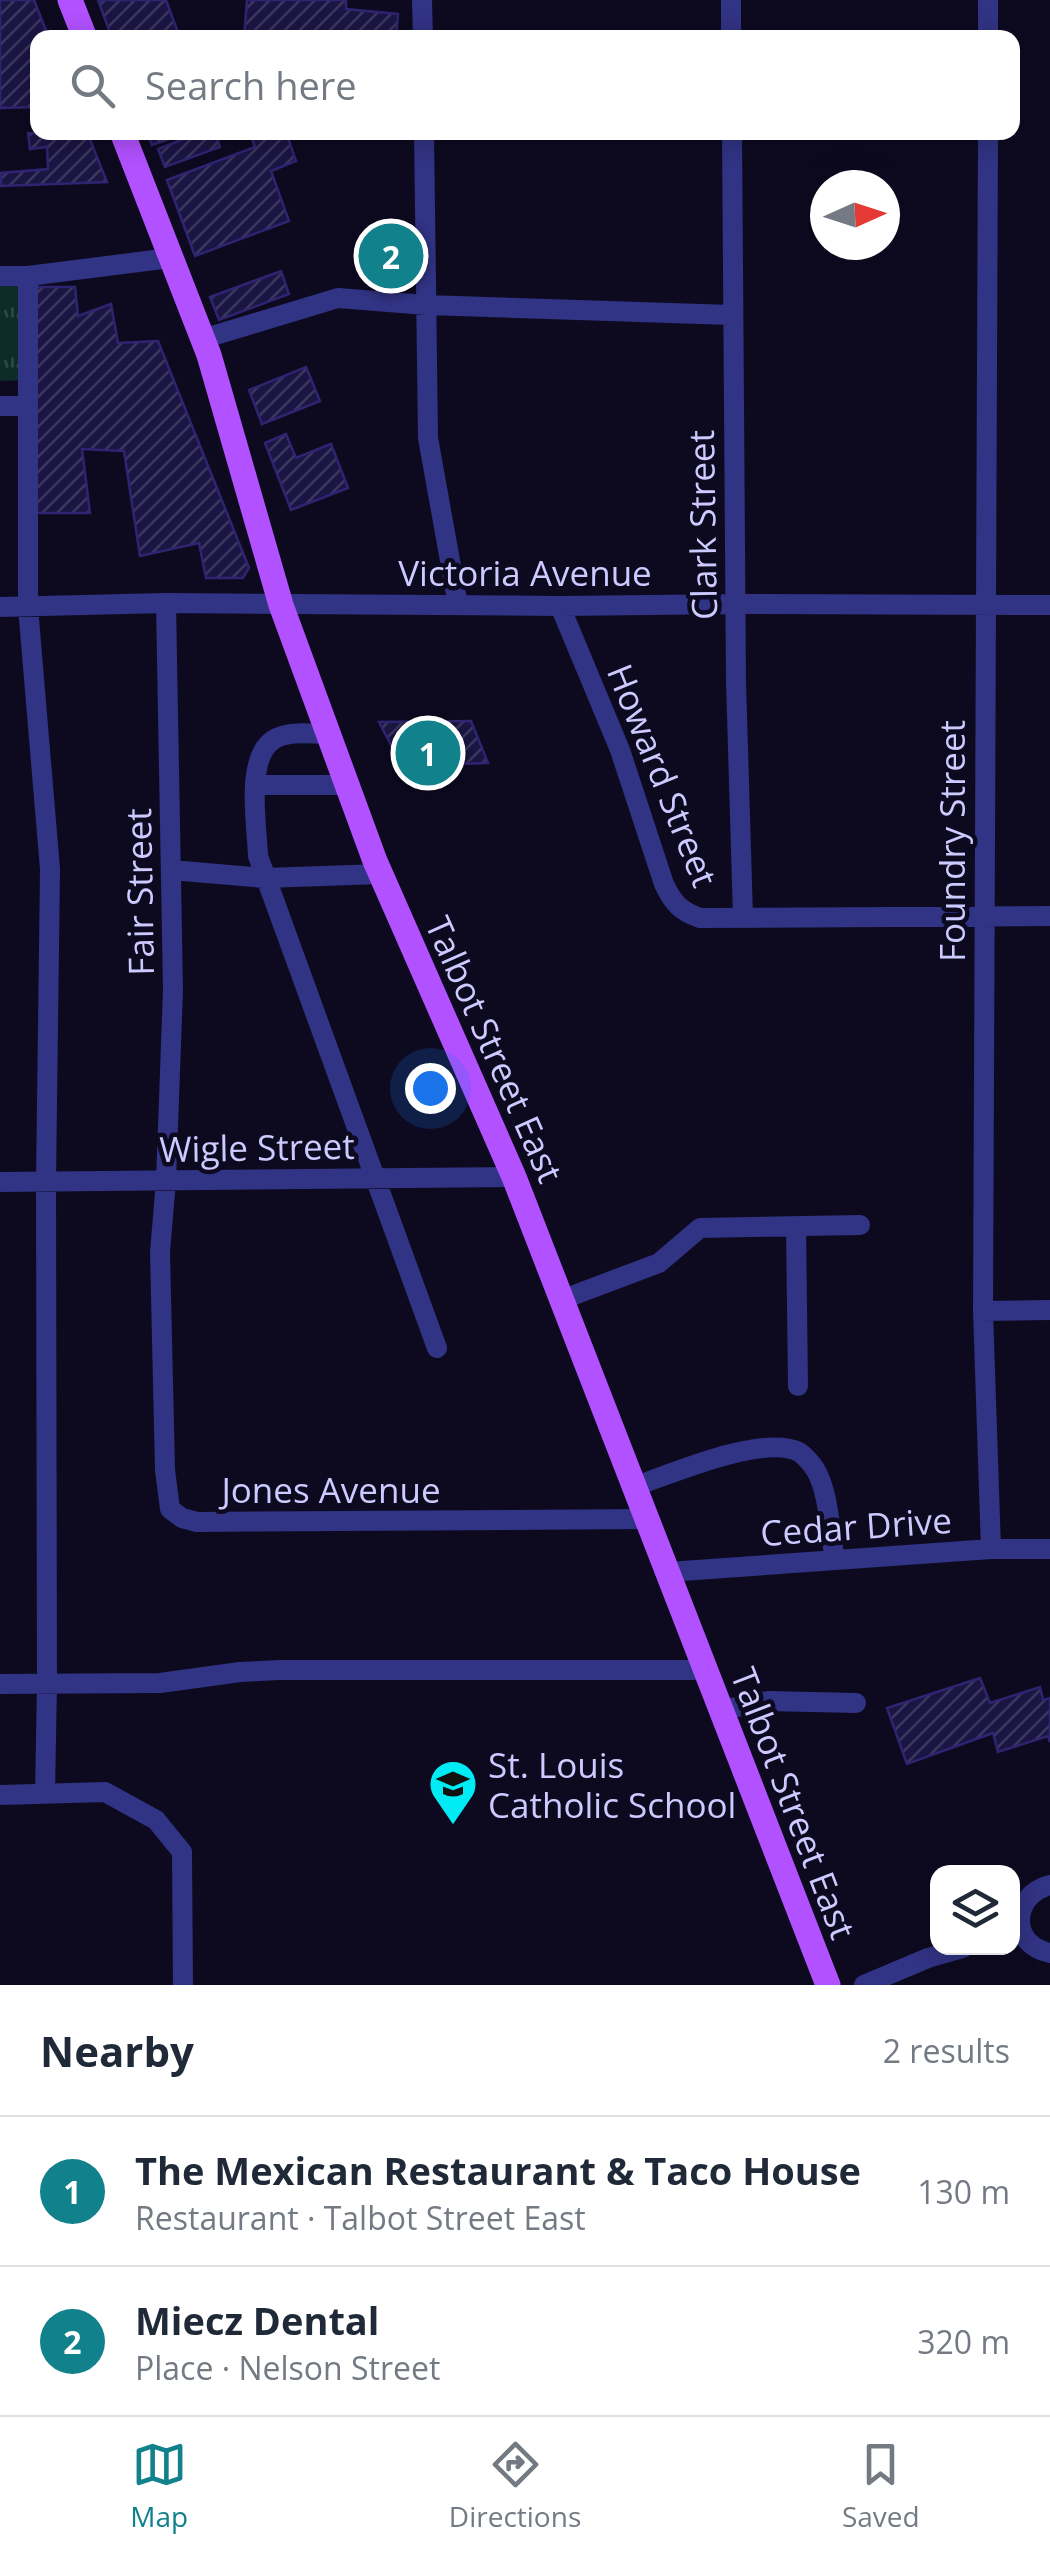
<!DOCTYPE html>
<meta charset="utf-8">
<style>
:root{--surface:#fff;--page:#f6f6f7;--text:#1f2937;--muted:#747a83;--line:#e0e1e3;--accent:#11818c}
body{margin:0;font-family:"Open Sans",sans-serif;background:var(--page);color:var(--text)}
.controls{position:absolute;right:30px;bottom:30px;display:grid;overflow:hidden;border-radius:20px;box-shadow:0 5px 25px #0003}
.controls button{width:90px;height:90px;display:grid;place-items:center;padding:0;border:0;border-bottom:2px solid var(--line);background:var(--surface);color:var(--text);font:50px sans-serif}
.compass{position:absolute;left:810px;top:170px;width:90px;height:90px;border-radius:50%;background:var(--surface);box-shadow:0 5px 25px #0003;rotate:87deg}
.you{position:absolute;left:430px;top:1088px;width:35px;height:35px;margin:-25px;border:8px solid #fff;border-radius:50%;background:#1a73e8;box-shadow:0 0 0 15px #1a73e833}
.badge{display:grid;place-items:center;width:65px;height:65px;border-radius:50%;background:var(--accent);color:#fff;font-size:32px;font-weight:700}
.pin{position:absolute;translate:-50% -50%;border:5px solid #fff;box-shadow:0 2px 10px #0006}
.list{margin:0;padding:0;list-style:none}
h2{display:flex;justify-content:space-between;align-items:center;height:130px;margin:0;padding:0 40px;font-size:42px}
h2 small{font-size:32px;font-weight:400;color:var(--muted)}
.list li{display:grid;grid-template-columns:65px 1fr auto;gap:30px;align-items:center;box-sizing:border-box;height:150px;padding:0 40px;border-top:2px solid var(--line)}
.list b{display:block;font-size:38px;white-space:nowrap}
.list p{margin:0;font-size:32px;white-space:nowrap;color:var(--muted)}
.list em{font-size:32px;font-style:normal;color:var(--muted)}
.icon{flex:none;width:55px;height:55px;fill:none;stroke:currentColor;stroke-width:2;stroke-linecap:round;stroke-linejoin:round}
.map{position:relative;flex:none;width:1050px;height:1985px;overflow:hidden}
.search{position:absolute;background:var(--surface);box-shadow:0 5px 25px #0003;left:30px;right:30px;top:30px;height:110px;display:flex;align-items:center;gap:25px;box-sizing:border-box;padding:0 35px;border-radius:20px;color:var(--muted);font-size:38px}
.sheet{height:430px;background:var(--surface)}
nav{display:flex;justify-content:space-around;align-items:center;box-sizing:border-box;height:140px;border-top:2px solid var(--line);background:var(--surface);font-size:28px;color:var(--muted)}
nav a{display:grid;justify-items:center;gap:5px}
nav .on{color:var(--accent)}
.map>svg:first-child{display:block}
.park{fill:url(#park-tufts)}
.building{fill:url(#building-hatch);stroke:#2f2471;stroke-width:2.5}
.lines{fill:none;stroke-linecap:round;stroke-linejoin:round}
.minor{stroke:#313384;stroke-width:20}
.major{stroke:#b251ff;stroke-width:25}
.labels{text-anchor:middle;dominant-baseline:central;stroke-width:9;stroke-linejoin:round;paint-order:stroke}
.street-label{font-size:35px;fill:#cccaff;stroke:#0d0a20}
.poi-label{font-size:35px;fill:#cccaff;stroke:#0d0a20;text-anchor:start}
</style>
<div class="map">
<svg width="1050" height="1985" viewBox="0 0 1050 1985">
<defs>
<pattern id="park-tufts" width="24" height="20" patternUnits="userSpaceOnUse" patternTransform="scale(2.5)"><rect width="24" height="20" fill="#0d2b28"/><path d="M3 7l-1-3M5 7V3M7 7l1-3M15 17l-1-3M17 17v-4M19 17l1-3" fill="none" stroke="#2f4848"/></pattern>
<pattern id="building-hatch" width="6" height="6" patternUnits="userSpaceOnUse" patternTransform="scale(2.5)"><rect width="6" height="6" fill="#1b1543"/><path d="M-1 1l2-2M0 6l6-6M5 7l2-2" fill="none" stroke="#3b365f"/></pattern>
</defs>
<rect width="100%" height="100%" fill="#0d0a20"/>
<!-- park -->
<path class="park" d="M0,276H28V380L0,381Z"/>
<!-- building -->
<path class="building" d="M0,0H34L49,38H38V107L0,108Z
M98,0H166L180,38H112Z
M247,0H346V9L398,14L396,38H244Z
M60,132H87L107,182L1,186V173L48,169L47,147L30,149L28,133L60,134Z
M147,132H190L152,145Z
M202,132H215L220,147L165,167L158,149Z
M250,132H286L296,161L271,171L289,221L195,256L167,180L255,147Z
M376,239L408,240V273L374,272Z
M281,271L289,294L219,320L210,297Z
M35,287H75L78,316L111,304L118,343L158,341L249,568L243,578H206L199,543L140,556L124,451L82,449L90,513H37Z
M306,367L320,401L262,424L249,390Z
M286,434L296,458L331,444L348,488L291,510L265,443Z
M471,721L488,763L402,766L379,722Z
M980,1678L990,1703L1040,1687L1043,1700L1050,1698V1742L1048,1736L998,1752L993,1733L907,1764L887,1708Z"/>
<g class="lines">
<!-- minor -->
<path class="minor" d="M422,0L423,38
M731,0V38
M988,38V0
M424,132L428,438L458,605
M732,132L736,682L743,917
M988,132L983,1311L991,1549
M0,276H28L170,258
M28,276V607L50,869L46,1182L47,1684L45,1794
M202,339L338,298L426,305L732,315
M0,406H28
M166,603L173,990L166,1181L160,1252L165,1470L170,1509L182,1518L197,1522L645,1519
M560,606L620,750L664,884C673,903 680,911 700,918L1050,916
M0,607L166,603L560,606L737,604L1050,605
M328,734C311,734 288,730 273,740C245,759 257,826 258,856L437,1348
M255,785H347
M171,870L264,878L381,874
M0,1182L514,1177
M796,1226L798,1386
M561,1300L659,1263L700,1228L860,1225
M983,1311L1050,1310
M633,1487C671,1474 762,1434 799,1452C804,1455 812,1464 815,1469C829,1491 830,1534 835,1560
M668,1572L991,1549H1050
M0,1684L160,1683L240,1672L280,1670H704
M721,1710L768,1701L856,1703
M0,1795L105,1792L156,1820L182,1852L183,1985
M1050,1885C1011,1895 1009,1945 1050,1953
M864,1985L928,1958L963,1948"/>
<!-- major -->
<path class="major" d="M70,0L85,38
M122,132L209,355L281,605L375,861L514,1177L828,1985"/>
</g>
<!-- icons -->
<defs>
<g id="school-pin" transform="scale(2.5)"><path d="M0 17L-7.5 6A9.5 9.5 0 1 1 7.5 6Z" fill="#00ecf5" stroke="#0d0a20"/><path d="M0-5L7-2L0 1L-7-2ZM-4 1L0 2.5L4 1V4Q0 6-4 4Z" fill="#111"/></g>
</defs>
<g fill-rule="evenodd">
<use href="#school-pin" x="453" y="1784"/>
</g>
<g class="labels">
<!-- street labels -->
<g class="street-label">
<text transform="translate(702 525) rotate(-91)">Clark Street</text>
<text x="525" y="572">Victoria Avenue</text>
<text transform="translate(663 775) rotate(68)">Howard Street</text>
<text transform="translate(951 841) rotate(-90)">Foundry Street</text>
<text transform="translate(139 892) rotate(-91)">Fair Street</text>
<text transform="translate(495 1049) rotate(66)">Talbot Street East</text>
<text transform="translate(257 1147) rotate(-1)">Wigle Street</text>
<text x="331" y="1489">Jones Avenue</text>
<text transform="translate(856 1526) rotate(-4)">Cedar Drive</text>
<text transform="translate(794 1803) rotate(69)">Talbot Street East</text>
</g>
<!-- poi labels -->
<g class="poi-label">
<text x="488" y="1764">St. Louis<tspan x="488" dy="40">Catholic School</tspan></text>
</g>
</g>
</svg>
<div class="controls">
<button><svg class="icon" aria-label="layers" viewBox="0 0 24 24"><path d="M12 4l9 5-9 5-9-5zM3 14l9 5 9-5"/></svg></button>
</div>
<svg class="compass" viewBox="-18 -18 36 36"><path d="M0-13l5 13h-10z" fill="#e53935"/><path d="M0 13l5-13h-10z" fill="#747a83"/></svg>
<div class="you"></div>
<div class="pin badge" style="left:428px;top:753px">1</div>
<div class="pin badge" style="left:391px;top:256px">2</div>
<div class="search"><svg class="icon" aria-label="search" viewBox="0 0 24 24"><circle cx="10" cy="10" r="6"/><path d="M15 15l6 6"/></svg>Search here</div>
</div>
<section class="sheet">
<h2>Nearby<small>2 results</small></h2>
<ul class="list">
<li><span class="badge">1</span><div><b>The Mexican Restaurant &amp; Taco House</b><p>Restaurant · Talbot Street East</p></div><em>130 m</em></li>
<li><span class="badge">2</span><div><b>Miecz Dental</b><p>Place · Nelson Street</p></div><em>320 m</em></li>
</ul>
</section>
<nav>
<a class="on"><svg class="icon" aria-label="map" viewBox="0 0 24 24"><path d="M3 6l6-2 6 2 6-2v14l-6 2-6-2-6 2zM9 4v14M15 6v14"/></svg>Map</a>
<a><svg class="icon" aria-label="directions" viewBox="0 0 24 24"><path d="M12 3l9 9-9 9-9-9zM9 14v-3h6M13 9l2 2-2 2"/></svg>Directions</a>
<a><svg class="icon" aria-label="saved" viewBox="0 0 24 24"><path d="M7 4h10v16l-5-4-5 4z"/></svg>Saved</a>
</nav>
